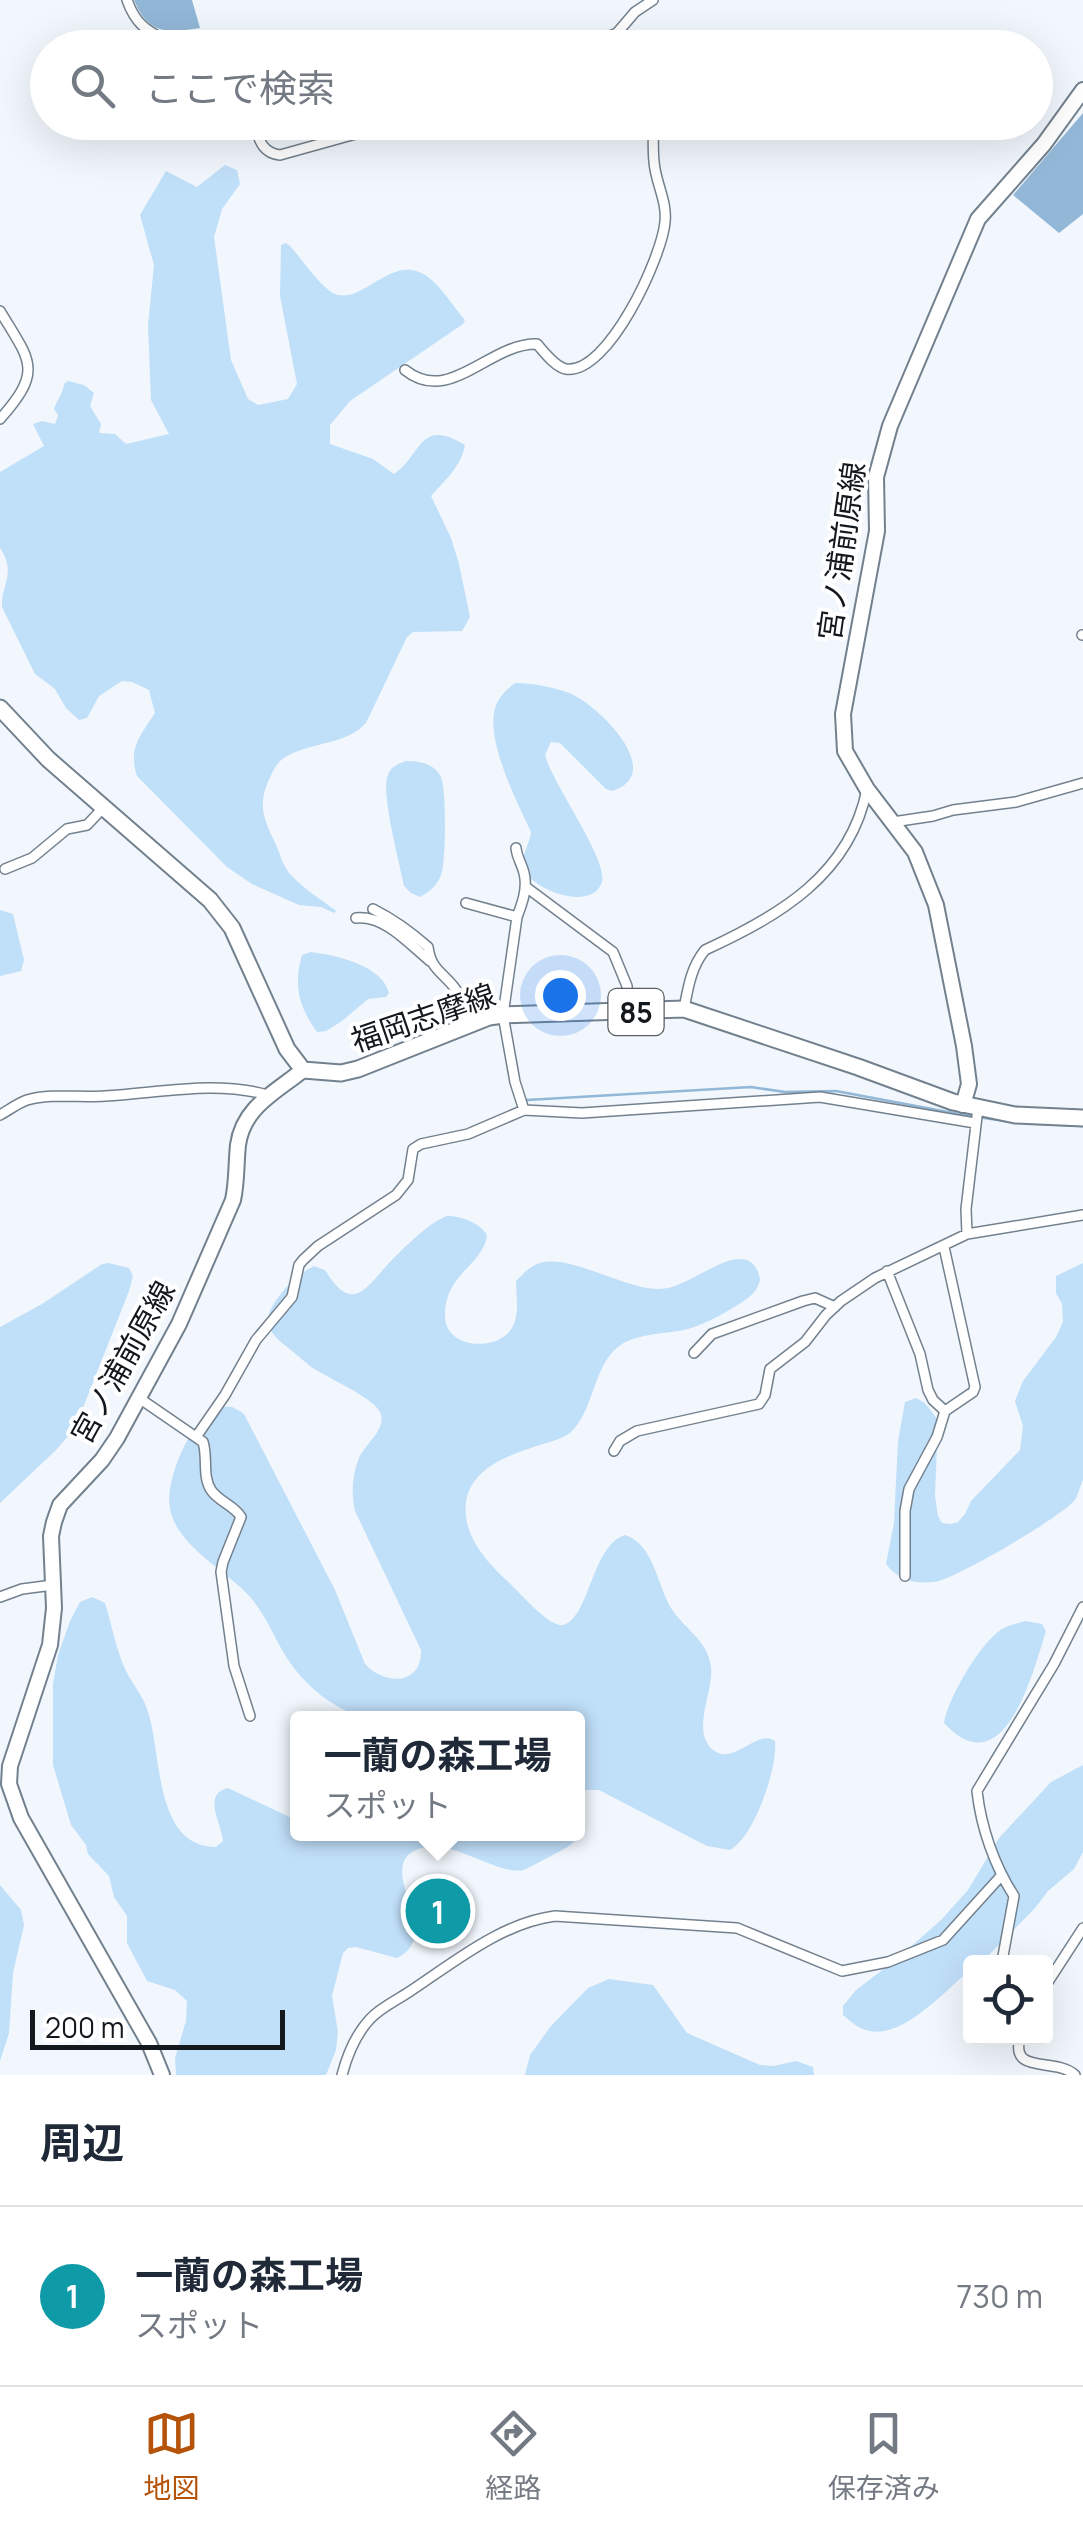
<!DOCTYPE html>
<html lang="ja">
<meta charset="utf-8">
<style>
:root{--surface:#fff;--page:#f6f6f7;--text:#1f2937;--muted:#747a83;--line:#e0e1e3;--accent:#b45309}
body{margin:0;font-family:Manrope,"Noto Sans JP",sans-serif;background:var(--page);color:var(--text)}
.controls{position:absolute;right:30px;bottom:30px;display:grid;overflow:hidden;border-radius:10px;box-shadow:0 10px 40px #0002}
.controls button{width:90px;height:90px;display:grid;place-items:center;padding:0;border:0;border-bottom:2px solid var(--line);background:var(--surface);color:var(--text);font:50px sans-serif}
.scale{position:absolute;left:30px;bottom:25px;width:255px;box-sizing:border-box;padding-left:10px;border:5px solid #13181d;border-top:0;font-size:28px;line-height:35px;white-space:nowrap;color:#13181d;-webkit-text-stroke:8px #fff;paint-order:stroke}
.you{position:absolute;left:560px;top:995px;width:35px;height:35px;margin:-25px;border:8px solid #fff;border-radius:50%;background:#1a73e8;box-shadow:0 0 0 15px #1a73e833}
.badge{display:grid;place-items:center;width:65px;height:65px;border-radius:50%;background:var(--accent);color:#fff;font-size:32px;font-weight:700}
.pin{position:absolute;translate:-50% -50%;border:5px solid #fff;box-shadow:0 2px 10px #0006}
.popup{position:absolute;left:290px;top:1711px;width:295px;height:130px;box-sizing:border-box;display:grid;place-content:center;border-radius:10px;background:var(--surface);filter:drop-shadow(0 2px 8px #0005);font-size:32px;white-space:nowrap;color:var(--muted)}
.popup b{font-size:38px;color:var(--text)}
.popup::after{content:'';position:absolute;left:50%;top:100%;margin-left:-20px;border:20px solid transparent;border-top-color:var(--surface)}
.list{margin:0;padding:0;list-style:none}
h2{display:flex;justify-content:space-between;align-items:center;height:130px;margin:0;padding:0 40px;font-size:42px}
h2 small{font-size:32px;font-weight:400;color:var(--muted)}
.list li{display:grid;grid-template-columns:65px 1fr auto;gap:30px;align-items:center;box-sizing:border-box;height:180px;padding:0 40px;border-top:2px solid var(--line)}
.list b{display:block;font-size:38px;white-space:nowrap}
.list p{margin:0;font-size:32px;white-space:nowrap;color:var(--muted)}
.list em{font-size:32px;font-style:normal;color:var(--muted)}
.icon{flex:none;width:55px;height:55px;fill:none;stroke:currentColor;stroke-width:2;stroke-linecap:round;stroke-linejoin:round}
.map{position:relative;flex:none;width:1083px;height:2075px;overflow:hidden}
.search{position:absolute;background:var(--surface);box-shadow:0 10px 40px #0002;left:30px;right:30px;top:30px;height:110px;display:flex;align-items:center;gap:25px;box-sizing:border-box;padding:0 35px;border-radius:55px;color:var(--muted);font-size:38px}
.sheet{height:310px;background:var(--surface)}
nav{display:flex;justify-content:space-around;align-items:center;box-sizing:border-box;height:140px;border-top:2px solid var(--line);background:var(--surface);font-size:28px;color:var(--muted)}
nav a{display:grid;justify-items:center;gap:5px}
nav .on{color:var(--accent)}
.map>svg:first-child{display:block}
.green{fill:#c0dff9}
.water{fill:#92b7d7}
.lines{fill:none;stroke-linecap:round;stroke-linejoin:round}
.stream{stroke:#92b7d7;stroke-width:2.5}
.street-casing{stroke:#73818e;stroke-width:12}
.secondary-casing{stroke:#73818e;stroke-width:18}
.primary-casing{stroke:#73818e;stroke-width:19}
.street{stroke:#fff;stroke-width:9}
.secondary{stroke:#fff;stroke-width:14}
.primary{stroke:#fff;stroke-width:15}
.labels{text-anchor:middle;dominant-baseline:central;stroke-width:8;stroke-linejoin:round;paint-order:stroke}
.shield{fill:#fff;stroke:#5a5d61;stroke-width:2.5}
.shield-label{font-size:28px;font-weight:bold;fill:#13181d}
.street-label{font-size:30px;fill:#13181d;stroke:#fff}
</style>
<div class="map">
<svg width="1083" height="2075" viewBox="0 0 1083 2075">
<rect width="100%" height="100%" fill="#f1f7fd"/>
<!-- green -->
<path class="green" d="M225,165L237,170L240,184L222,209L214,237L231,360L248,399L258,405L288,399L297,384L280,296L281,245L286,243L290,246C301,258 319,285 333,293C362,308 392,250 428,277C441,286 454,308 465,320L463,324L350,401L330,425V444L373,459L394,474C422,455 419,417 465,445C461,467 445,480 431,496L451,538L459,564L470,617L462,631L413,632L407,637L366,723C346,745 312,742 287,756C279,760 276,766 272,773C256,805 263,817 277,847C281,857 284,868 291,875C304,889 320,899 335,910L336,911L334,913L321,907L299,905L252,884L227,867L137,776C128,748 140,736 155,713L149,690L132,682L122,681L99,696L87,718L79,720L66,708L55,689L35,674L2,607C1,584 17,573 0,548V472L44,446L33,424L42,421L55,424L58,415L54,409C57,399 63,394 64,384L68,381L84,385L94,393L90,406L101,424L99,433L115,434L126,444L169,434L151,400L148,325L154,265L140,215L166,171L197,187Z
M515,683C532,683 553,687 569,693C598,704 668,774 612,791L606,789L560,743L551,742L545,755C553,785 608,859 602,882C592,912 535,891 524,870C519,859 530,844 531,832C517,802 486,742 495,708C498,698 507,689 515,683Z
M406,761C419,761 432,763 440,775C447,785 446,864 441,875C436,887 430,891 420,897L411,893L404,886C400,864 380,792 388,775C391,766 398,764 406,761Z
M0,910L13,914L24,960L21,971L0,976Z
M311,952C336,955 382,965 389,993L386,997L368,999L342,1021L326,1031L317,1032C299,1007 293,985 302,955Z
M447,1216C461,1216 480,1223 487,1235C484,1265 444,1273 445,1317C446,1349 498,1352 512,1328C520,1314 516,1296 516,1281C523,1274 530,1266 540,1263C570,1254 622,1288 657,1289C674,1290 691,1278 706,1271C721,1263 749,1248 758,1272C760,1277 761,1280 758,1286C754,1295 744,1301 736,1306C721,1315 705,1324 688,1329C668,1334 640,1333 622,1344C594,1362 595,1405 574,1429C565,1439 552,1441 540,1445C506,1456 461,1471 466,1516C468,1540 488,1563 505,1579C517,1589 549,1628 563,1625C590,1618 591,1546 625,1535C655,1544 657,1588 673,1611C687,1631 708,1641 711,1667C714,1691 691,1730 712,1749C734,1768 755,1728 775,1741C778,1767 754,1838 730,1850L707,1846L599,1790H586L578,1796V1718C527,1718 476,1718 425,1718C408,1718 379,1722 363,1718C352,1715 325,1700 317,1692C308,1684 298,1674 291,1664C276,1643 268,1618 251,1598C227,1570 178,1548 170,1509C164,1481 195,1401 231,1407C234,1407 241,1412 244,1414L335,1590L365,1664C384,1685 422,1686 421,1650L355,1511C351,1493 352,1475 359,1458C365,1444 388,1428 380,1412C373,1397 325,1377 310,1366C304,1361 298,1356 292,1351C274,1337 259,1325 275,1302C284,1288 299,1273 314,1266L325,1270C353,1316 366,1287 390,1262C404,1248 429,1222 447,1216Z
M108,1263L129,1268L133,1276L129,1291L75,1428L56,1450L0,1503V1327L42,1304L102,1264Z
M1083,1263V1480C1080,1486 1078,1496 1074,1501C1059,1518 954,1580 934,1582C914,1584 898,1580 886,1564L894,1523L898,1441L905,1402L916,1398L925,1403L938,1420L935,1496L938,1516L942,1523L951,1524L958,1522L965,1514L971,1501L1020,1450L1023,1426L1015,1401L1023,1381L1056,1337L1063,1322L1062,1304L1056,1293V1276Z
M92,1597L105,1603C112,1625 116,1650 126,1671C133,1685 144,1697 148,1712C162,1754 154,1847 216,1847L223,1841C221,1822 202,1794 228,1788L298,1821V1834H578V1810L585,1826C578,1843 566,1848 551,1856C542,1860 532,1867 523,1870C499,1876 449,1836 418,1849C372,1867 446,1935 397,1958L356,1947L348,1948L343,1953L332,1996L338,2032L336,2050L326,2075H176L175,2058L186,2021L187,2001L175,1990L147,1981L127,1943V1916L114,1897L109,1876L88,1854L86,1845L71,1825L53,1765V1684L58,1655L70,1621L80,1602Z
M1025,1621L1042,1624L1046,1631C1033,1673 1004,1788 944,1723C948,1698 980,1643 1002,1629C1008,1625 1018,1623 1025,1621Z
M1083,1765V1852L1074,1869L1048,1891L1035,1908L985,1959L980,1962H970V1970C946,1990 904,2038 870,2031C859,2029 851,2022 843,2015V2006L856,1990L897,1959L941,1920L968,1890L999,1838L1051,1782Z
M0,1885L21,1910L24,1925L13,1973L9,2033L0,2061Z
M609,1979L653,1985L687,2033L760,2065L774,2066L796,2061L813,2067L814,2075H525L530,2055L551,2026L588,1988Z"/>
<!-- water -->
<path class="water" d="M134,0H192L200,28C168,33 148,35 134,0Z
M1083,113V214L1059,233L1013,195Z"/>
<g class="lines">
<!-- stream -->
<path class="stream" d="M527,1100L751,1087L785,1092L836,1091L964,1115L1005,1121
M1038,1124L1083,1126"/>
<!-- street casing -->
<g class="street-casing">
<path id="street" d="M127,0C138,31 153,32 178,48
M617,33L619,48
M580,48L617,33L635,12L653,0
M253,122C259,138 261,153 280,155L352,135L414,122
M0,311C30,361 44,370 0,419
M405,370C450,406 489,343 537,344C544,352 555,367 566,369C608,375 662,257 665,222C667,203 658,187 655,169C652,154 654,137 653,122
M1082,635H1083
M893,822L933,816L953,810L1016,802L1083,783
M516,848C517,858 522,864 524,873C528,888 522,904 517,917
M5,869L32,858L67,829L87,825L103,808
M526,887L613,952L627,986L629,1012
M466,903L517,917L503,1015L515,1082L524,1110
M373,909C393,919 411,932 428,947C431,969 441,971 454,987C463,998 466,1011 468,1025
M356,918C385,915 409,944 430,961
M684,1009C688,988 691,967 705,950C779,916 850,875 867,789
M0,1115C9,1110 18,1103 27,1100C52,1093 80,1098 105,1096C160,1093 214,1080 268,1095
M967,1234L966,1209L978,1108
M887,1271L920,1354L928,1390L933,1400L945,1411
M694,1353L712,1334L803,1301L815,1298L835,1307
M139,1398L203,1442C208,1457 202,1476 211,1490C219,1502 234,1505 241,1517L223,1562L221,1572L234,1666L250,1716
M196,1437L225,1395L256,1340L292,1297L299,1265L303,1260L318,1246L396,1195L408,1180L413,1149L421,1144L468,1134L524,1110L582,1113L820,1097L975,1123
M614,1451L620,1441L637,1431L759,1404L765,1395L770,1369L805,1342L826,1315L841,1301L875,1278L967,1234L1083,1215
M905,1576V1511L909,1489L937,1437L945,1411L973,1392L975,1387L944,1247
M0,1597L22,1589L53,1585
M1004,1962L1003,1956L1014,1896C994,1865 981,1827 977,1791L1054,1664L1083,1607
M1046,1985L1083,1928
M1020,2038C1010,2075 1055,2057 1075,2075
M342,2075C347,2056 356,2034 370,2019C380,2008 397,2000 409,1992C453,1963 501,1923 555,1916L737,1928L842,1971L888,1962L943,1940L1001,1876"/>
</g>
<!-- secondary casing -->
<g class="secondary-casing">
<path id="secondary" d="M963,1105L969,1084L964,1046L936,905L915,852L867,789L845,751L843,714L877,531L876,477L890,426L978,219L1044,144L1083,90
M162,2075L149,2043L21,1818L9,1784L10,1766L50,1645L54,1608L51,1536L54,1522L60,1505L102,1460L117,1438L179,1324L233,1200C237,1182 236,1164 238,1145C243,1107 276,1092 303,1070"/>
</g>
<!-- primary casing -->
<g class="primary-casing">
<path id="primary" d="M0,708L48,759L210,900L232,928L287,1049L303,1070L341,1073L358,1069L489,1017L503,1015L684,1009L858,1067L953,1102L1015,1115L1083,1118"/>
</g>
<!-- street -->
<use href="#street" class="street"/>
<!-- secondary -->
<use href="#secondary" class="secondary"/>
<!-- primary -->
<use href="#primary" class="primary"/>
</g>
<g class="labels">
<!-- shield labels -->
<rect class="shield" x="608.5" y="989" width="55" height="46" rx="8"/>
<g class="shield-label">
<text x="636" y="1012">85</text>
</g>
<!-- street labels -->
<g class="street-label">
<text transform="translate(841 551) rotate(-82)">宮ノ浦前原線</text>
<text transform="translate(423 1017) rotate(-19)">福岡志摩線</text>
<text transform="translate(122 1362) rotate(-61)">宮ノ浦前原線</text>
</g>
</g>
</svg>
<div class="controls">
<button><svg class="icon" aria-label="locate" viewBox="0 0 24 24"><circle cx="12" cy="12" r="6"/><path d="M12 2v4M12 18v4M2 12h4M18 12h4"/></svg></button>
</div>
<div class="scale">200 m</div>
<div class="you"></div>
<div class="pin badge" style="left:438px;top:1911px;background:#0f9aa8">1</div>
<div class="popup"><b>一蘭の森工場</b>スポット</div>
<div class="search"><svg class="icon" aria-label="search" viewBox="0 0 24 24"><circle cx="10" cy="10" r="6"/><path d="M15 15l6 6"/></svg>ここで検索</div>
</div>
<section class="sheet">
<h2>周辺<small></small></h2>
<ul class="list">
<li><span class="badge" style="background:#0f9aa8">1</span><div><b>一蘭の森工場</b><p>スポット</p></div><em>730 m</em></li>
</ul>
</section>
<nav>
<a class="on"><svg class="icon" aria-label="map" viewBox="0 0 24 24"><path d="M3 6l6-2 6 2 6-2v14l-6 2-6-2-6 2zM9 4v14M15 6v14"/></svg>地図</a>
<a><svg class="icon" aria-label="directions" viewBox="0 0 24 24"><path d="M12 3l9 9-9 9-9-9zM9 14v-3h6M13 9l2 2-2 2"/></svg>経路</a>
<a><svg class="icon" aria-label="saved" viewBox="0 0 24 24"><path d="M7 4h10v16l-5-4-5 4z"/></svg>保存済み</a>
</nav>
